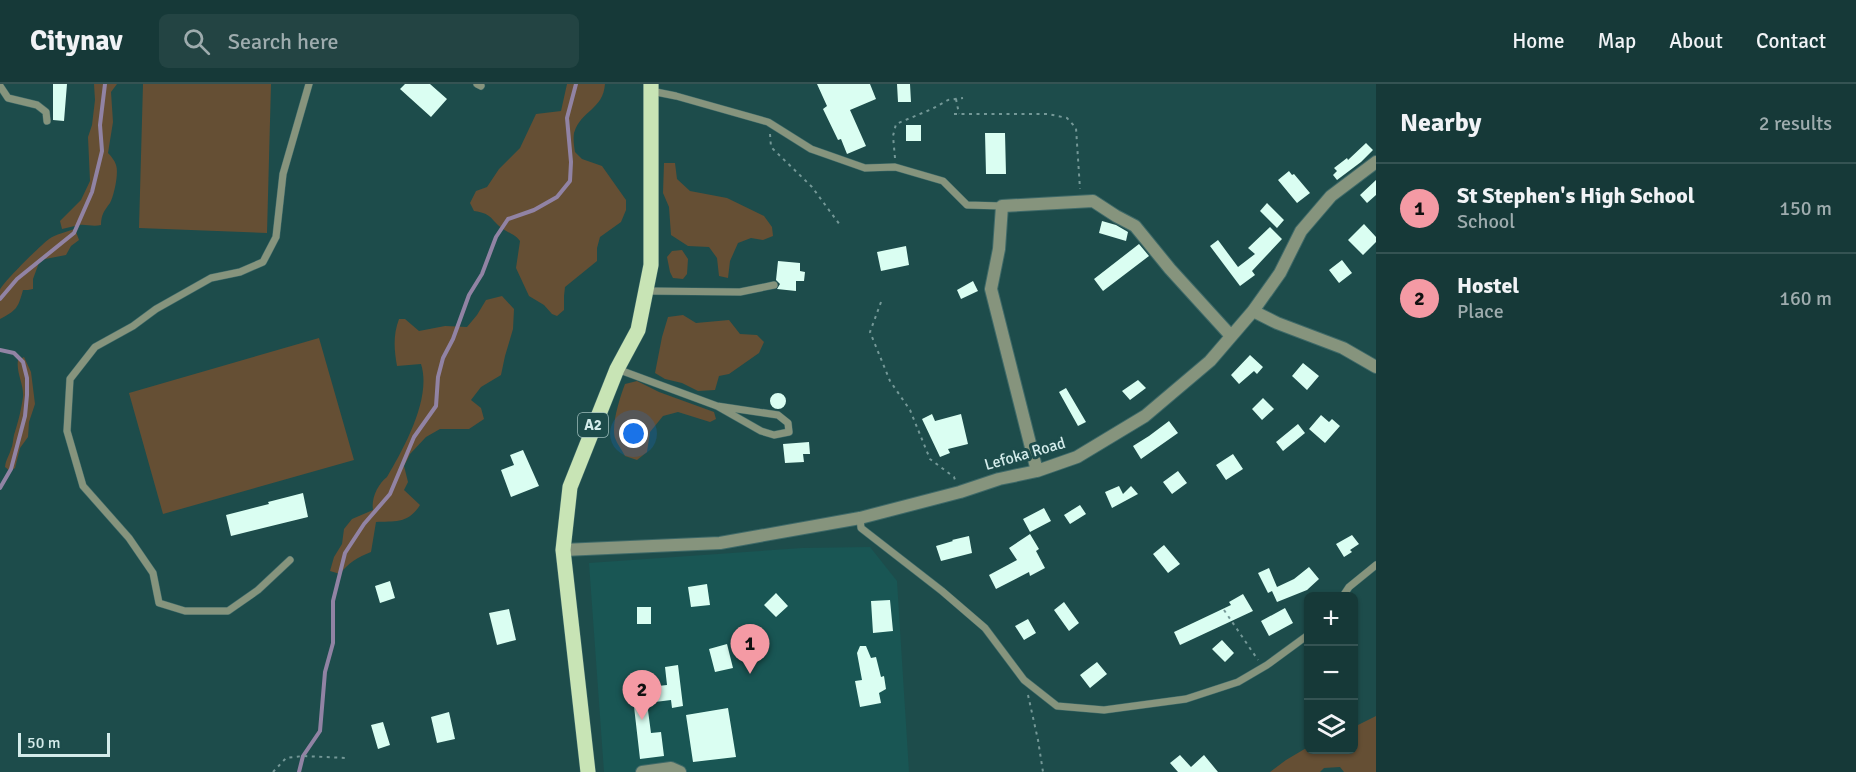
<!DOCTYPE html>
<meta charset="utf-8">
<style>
:root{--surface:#163938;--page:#234443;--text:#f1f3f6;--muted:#9eacae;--line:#355353;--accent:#f49aa4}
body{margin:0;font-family:Signika,sans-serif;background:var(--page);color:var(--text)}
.controls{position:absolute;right:18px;bottom:18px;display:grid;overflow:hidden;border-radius:9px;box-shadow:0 2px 4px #0004}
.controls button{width:54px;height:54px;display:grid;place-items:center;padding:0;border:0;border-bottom:2px solid var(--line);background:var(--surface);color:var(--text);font:30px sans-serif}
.scale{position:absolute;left:18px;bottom:15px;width:92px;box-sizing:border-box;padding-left:6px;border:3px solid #d4eceb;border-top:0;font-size:16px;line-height:21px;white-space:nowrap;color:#d4eceb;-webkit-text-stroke:4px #1d4c4b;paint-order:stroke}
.you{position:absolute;left:634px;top:350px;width:21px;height:21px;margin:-15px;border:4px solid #fff;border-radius:50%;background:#1a73e8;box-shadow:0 0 0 9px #1a73e833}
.badge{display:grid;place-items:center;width:39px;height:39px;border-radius:50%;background:var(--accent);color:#111;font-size:20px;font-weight:700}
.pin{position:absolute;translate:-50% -50px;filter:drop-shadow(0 2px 3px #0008)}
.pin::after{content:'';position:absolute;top:32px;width:21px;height:18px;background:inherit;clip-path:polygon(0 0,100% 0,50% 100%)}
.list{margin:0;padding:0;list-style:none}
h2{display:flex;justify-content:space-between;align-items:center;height:78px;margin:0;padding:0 24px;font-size:26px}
h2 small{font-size:20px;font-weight:400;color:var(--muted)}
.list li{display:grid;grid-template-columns:39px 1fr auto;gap:18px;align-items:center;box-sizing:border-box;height:90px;padding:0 24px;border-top:2px solid var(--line)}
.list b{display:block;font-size:22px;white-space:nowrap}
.list p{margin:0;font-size:20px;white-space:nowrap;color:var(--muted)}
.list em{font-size:20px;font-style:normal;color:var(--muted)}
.icon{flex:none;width:33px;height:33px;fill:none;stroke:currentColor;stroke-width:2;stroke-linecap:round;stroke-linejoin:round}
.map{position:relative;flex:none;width:1376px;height:688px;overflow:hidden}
header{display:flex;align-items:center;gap:36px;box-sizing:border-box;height:84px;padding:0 30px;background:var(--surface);border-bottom:2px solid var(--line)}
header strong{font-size:28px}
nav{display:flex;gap:33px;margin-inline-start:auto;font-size:21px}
.search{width:420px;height:54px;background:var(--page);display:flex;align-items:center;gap:15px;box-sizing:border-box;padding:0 21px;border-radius:9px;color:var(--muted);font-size:22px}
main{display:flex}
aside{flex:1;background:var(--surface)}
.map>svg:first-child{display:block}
.built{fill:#195654}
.green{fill:#654f34}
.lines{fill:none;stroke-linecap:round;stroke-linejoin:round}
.stream{stroke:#9183a4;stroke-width:4}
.building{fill:#dafef2}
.lane-casing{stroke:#3e6968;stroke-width:8}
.street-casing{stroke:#3e6968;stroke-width:14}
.primary-casing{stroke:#3e6968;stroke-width:16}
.path{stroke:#749897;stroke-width:2;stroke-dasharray:3 4.5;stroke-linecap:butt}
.lane{stroke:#86947d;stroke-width:7}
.street{stroke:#86947d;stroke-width:12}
.primary{stroke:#c8e4b5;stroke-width:15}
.labels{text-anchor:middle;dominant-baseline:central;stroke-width:6;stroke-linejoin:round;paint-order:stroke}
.shield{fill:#1d4c4b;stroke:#9dbcbb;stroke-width:1.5}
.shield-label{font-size:15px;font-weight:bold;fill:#d4eceb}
.street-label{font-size:16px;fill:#d4eceb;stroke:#1d4c4b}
</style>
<header>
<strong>Citynav</strong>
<div class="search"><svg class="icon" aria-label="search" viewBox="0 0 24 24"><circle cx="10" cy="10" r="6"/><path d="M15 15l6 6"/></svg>Search here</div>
<nav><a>Home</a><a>Map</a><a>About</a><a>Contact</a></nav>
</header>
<main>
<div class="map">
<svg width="1376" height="688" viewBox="0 0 1376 688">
<rect width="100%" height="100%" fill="#1d4c4b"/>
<!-- built -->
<path class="built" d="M870,463L897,497L909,688H604L589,479L802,464Z"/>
<!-- green -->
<path class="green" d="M94,0H117L111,8L113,38L108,69C111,72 115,77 116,81C119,89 114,112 110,119C104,127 101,131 101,141C93,143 86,140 79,141C73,142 68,144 62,145L60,137L81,116L90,97L88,53L92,41L95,16Z
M143,0H271L267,149L139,144Z
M567,0H605C603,26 581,26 574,49C573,55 574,62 575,68L582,75L602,82L626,116V126L621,138L600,153L597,164V177L565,203L564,212V226L557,232L552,230L544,221L529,212L516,184L520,157C515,150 510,150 503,145C490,136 494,130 474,127L470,119L476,107L487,103L499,85L520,64L536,30L561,27Z
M664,79H675L677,95L690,107L727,114L764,132L772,143L773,152L763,156L751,154L738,159L730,177L728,194L719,192L717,174L709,163L688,162L671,151L669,123L663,109Z
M75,145L79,156L71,162L66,171L40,176L33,195V205L28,206H23C18,224 17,226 0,235C0,226 0,215 0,206C1,200 42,160 49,155C54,151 69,147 75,145Z
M682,166L688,175L687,190L683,195L673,194L670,188L667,173L672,167Z
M502,212L514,225L513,245L505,272L501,291L481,303L471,316L481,324L484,335L469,345H440L426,353L410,370L404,382L408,398L404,406L420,421C408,440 395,437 376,438L371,468C358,473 348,479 340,490L330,487L334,473L342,460L344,445L352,435L373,426C371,414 378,400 387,393C404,364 432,314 421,280L397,282C394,265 393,251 399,235H405L419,247L445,242L467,243L477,231L486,216Z
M683,231L696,239L729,236L740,250L757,251L764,258L759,269L729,290L719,292L715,306L698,307L682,299L665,295L655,289L662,253L668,233Z
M319,254L354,376L163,430L129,309Z
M24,273L31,288L35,320L29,338L28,353L20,364L15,384L10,387L5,383C6,375 9,372 11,365C13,361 13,355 14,351C18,338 21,327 23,313C24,300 16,289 18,276Z
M637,297L659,308L714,328L716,335L710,338L678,328L663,332L650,348L647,368L637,376L625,372C622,366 617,360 615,354C611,341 620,313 625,300Z
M1376,632V688H1344L1340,683L1324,684L1320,688H1270L1286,676L1308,663V666H1354V643Z"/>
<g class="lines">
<!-- stream -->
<path class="stream" d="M0,215L17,195L74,149L92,108L102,67L100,41L105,0
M0,266L14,269L23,278L27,294V311L25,332L11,385L0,404
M299,688L303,672L320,647L325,588L333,559V517L345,469L364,440L390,410L414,353L436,322L438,293L443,274L453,255L469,211L482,190L496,153L508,135L534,126L557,113L570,97L571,78L567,34L576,0"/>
</g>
<!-- building -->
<path class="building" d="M53,0H67L64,37L53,36Z
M405,0H430L447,15L431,33L400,5Z
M817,0H870L876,15L850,26L866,62L847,70L841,55L838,56L823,25L827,22Z
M897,0H910L911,18H898Z
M906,41H921V57H906Z
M985,49H1005L1006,90H986Z
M1366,59L1373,66L1361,78L1337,96L1333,91L1337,87L1334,84L1347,74L1348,76Z
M1289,87L1292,91L1294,90L1310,109L1297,119L1278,96Z
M1376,96V111L1367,119L1360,111Z
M1267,119L1284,136L1277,144L1260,127Z
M1102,137L1116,141L1128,148L1126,157L1099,149Z
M1364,140L1376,153V158L1363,171L1348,156Z
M1270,143L1282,155L1252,187L1255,191L1240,202L1210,162L1218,156L1238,183L1255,170L1248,164Z
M1139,160L1149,172L1103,207L1094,195Z
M906,162L909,181L881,187L877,168Z
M1342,176L1352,189L1339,199L1329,186Z
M778,177L800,179V187L805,188L804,197H796V207L777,205L780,200L776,196Z
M973,197L978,207L961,215L957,206Z
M1250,271L1263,283L1257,290L1254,287L1239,300L1231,291Z
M1303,279L1319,292L1307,306L1292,292Z
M1138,296L1146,304L1130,316L1122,307Z
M1066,304L1086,338L1078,342L1059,308Z
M770 317a8 8 0 1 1 16 0a8 8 0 1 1-16 0Z
M1263,314L1274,325L1262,336L1252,325Z
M932,330L935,337L961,330L968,360L948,365L950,369L940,373L922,335Z
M1321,331L1329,338L1332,335L1340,342L1325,359L1309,345Z
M1169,337L1178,349L1141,375L1133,362L1149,352Z
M1298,340L1305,349L1283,367L1276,358Z
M809,358L810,370H803L804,378L785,379L783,360Z
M523,366L539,402L511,413L501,386L514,381L510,371Z
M1233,370L1243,385L1226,396L1216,381Z
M1178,387L1187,399L1172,410L1163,398Z
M1119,402L1123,410L1131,402L1138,410L1112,424L1105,408Z
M303,409L308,433L231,452L226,431L269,420L268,418Z
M1080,421L1086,430L1070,440L1064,431Z
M1044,424L1051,437L1030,448L1023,435Z
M1030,450L1039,465L1036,467L1045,484L1030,492L1029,488L996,505L989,491L1017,476L1009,464Z
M1352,451L1359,460L1350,466L1352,468L1344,473L1336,460Z
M969,452L972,469L941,477L936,462L953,457L952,456Z
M1164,461L1180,480L1168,489L1153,470Z
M1309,483L1319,495L1307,506L1277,518L1272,507L1268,509L1258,489L1269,484L1277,503L1294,495Z
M390,497L395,514L380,519L375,502Z
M707,500L710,521L691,523L688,503Z
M776,509L788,522L776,533L764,521Z
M1243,510L1253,527L1180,561L1174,548L1231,521L1229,518Z
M890,516L893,547L873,549L871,517Z
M1064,518L1079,539L1069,547L1054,526Z
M637,523H651V540H637Z
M1285,524L1293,539L1269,552L1261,537Z
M509,525L516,556L497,561L489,529Z
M1028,535L1036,549L1024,556L1015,542Z
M1222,556L1234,569L1225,578L1212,565Z
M727,560L733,584L715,588L709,565Z
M860,562H866L871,574L876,573L881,593L884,592L886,605L879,609L881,619L860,623L855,597L862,596L857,569Z
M1097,578L1107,590L1090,604L1080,591Z
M678,581L683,622L672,624L671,616L647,619L651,649L661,648L664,672L640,675L632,605L667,601L665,583Z
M728,624L736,673L693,678L686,631Z
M449,628L455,655L437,659L431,633Z
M383,638L390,661L378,665L371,641Z
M1180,671L1191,683L1204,671L1218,688H1178L1170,679Z"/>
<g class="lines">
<!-- lane casing -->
<g class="lane-casing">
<path id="lane" d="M477,0L481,2
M0,2L8,14L37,21L46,28L47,37
M651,7L676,12L768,38L811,65L865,84L895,83L943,97L967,121L1002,122
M647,207L740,208L774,201
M617,285L717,322L761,347L774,351L789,348L788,339L778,331L717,322
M860,434L861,444L942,507L985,544L1024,596L1057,622L1104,626L1186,615L1238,598L1267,581L1308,551
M290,476L258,506L228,527H185L159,519L153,489L129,454L83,402L67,347L70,295L95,263L133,242L156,225L211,194L240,188L263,178L276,153L283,90L309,0
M1343,512L1349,503L1376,481"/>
</g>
<!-- street casing -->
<g class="street-casing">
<path id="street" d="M1253,227L1277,239L1343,264L1376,283
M1037,387L991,205L999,165L1002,122L1093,117L1116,132L1135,142L1170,185L1231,252
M563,466L720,459L860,434L960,408L999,395L1037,387L1077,373L1145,332L1210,277L1253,227L1280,189L1301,147L1331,112L1376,78
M642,688L671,684L680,688"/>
</g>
<!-- primary casing -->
<g class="primary-casing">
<path id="primary" d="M588,688L563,466L570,403L617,285L638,246L651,181V0"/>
</g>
<!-- path -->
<path class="path" d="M956,15L959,30
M954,30H1048L1067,34L1076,44L1080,105
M770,50L771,63L812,103L840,141
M895,74L893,52L896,40L932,25L948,16L963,14
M881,218L870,248L890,297L910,326L930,375L954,393L955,396
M1224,526L1258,576
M1028,611L1038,656L1043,688
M273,688L286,674L303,672L347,674"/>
<!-- lane -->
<use href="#lane" class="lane"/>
<!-- street -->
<use href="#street" class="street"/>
<!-- primary -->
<use href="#primary" class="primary"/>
</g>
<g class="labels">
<!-- shield labels -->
<rect class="shield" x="578" y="329" width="30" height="24" rx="4.5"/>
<g class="shield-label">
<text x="593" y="341">A2</text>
</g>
<!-- street labels -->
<g class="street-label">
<text transform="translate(1025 370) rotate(-16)">Lefoka Road</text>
</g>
</g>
</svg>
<div class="controls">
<button>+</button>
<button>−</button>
<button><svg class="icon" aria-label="layers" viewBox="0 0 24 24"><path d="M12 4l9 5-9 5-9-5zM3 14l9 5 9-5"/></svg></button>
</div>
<div class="scale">50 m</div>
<div class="you"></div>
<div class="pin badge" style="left:750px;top:590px">1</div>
<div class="pin badge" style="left:642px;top:636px">2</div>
</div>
<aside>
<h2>Nearby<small>2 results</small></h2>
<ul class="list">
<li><span class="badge">1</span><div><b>St Stephen's High School</b><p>School</p></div><em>150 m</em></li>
<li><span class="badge">2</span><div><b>Hostel</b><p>Place</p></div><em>160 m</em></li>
</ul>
</aside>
</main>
